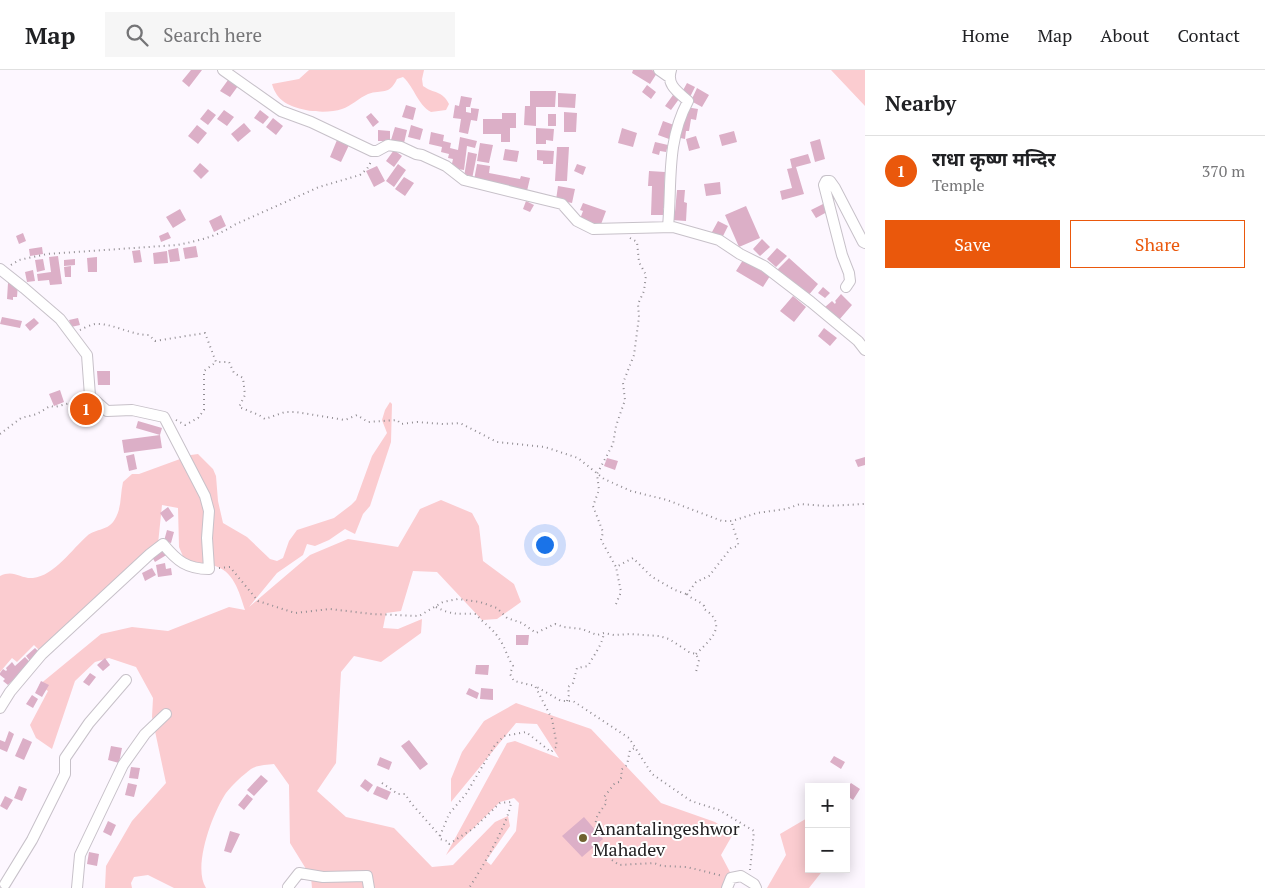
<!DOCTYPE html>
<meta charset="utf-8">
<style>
:root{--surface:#fff;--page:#f6f6f6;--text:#202124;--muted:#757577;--line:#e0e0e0;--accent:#ea580c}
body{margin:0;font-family:"PT Serif","Noto Sans Devanagari",serif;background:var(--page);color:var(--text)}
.controls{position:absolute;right:15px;bottom:15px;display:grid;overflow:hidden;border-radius:0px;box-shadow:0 2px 12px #0003}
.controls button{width:45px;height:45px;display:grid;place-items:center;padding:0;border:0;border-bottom:1px solid var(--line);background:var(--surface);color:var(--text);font:25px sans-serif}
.you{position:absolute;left:544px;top:474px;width:18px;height:18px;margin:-12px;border:4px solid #fff;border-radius:50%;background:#1a73e8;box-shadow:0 0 0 8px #1a73e833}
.badge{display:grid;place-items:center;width:32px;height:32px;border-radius:50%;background:var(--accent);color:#fff;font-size:16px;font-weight:700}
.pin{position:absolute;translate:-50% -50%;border:2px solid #fff;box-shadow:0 1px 5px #0006}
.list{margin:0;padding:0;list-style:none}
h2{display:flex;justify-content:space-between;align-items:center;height:65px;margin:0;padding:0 20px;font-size:21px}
h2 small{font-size:16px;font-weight:400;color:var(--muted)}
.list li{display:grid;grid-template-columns:32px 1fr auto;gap:15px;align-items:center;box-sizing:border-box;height:70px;padding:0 20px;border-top:1px solid var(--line)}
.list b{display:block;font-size:19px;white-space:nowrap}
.list p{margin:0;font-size:16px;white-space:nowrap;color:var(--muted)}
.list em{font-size:16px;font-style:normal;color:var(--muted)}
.actions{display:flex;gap:10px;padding:15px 20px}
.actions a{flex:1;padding:11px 0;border:1px solid var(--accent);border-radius:0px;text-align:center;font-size:18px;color:var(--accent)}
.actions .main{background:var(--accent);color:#fff}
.icon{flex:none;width:28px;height:28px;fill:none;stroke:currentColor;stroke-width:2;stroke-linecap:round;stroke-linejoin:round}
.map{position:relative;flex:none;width:865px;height:818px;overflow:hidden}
header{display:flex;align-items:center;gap:30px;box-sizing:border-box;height:70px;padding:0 25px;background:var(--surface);border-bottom:1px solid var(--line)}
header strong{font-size:24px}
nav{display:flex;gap:28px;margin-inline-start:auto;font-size:18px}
.search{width:350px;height:45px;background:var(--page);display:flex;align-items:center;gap:12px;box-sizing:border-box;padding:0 18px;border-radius:0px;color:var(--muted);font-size:19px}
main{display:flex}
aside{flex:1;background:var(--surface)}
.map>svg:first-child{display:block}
.green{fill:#fbccd0}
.building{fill:#dcafc7}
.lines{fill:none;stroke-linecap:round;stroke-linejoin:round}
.minor-casing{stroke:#c7c1c9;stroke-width:12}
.path{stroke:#918d92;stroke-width:2;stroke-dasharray:1 4;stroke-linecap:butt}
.minor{stroke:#fff;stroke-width:10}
.poi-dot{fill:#6f622f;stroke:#fff;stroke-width:2}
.labels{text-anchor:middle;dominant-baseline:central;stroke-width:4;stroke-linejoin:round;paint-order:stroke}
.poi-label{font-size:18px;fill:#232123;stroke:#fff;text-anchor:start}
</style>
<header>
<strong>Map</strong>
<div class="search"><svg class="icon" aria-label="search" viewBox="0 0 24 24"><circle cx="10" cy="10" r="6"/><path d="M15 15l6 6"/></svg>Search here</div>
<nav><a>Home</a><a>Map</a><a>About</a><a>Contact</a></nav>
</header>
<main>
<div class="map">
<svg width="865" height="818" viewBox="0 0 865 818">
<rect width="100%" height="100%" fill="#fdf7ff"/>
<!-- green -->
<path class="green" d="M309,0H424L422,9L423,16C434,24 442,20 449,34L446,40L431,42C417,34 415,18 403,7L397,9C389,26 382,19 368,24C359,28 351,36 342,39C324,45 288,41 277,25C275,22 273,18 272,14L299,9Z
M831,0H865V36Z
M390,332L392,334L391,372L370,436L363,444L355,464L345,459L329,470L315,476L307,474L303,485L277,503L249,537L310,485L348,469L398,477L420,439L441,430L472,443L479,456L483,491L514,514L521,532L497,549L482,550L437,502L413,501L401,541L386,543L383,558L398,559L422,549L421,563L381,592L354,586L341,602L336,693L317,721L346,747L394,758L432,797L453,795L495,752L508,746L510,756L486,791L491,795L516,761L519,733L514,728L500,732L446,785L507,673L515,671L559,688L537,654L516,653L451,732V709L462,682L484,651L516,633L591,659L661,733L715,752L733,764L721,785L731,804L727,818H312L311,807L290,773L289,715L274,694C267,695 257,695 251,699C243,705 232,715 226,723C213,742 192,797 206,818H174L148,805L134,807L131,813L132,818H105L106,796L132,751L166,713L152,647L153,628L136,597L109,588L95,592L75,611L52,679L36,668L30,655L48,621L39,615L101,564L132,557L168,561L229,537L245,540C239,522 234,500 212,495C203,493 194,493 185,491L179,477L178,438L162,435L158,474L139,501L46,587L34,575L17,592L12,588L0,602V506C14,499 20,509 33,508C54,506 73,478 87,466C96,458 109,461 115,449C122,437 120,425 123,412L132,404H139L191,385L198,384L213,399L216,406L218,431L223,453L247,467L270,489L277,491L283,488L289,471L297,460L334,448L351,435L356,430L372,386L387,363L382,350L385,340Z
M809,747V799H824L809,818H767L786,785L780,764Z"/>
<!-- building -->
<path class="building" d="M191,0H202L189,17L182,11Z
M633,0H652L657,3L650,14L632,3Z
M228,10L238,16L230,27L220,21Z
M687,13L695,17L689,29L681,24Z
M647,15L656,22L651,29L642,22Z
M697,18L709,25L702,37L691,31Z
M530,21H556L555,37H536V56L524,55L525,36H530Z
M558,23L576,24L575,38L558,37Z
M673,25L679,29L671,40L665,36Z
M461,26L472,28L470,37H466V42L471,43V38L479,39L477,51L471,50L468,64L459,62L461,49L453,48L455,35L459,36Z
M406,35L416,38L413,50L402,47Z
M686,37L698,39L696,50L691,49L689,61H686L685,69L676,67Z
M208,39L216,45L208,55L200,49Z
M224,40L234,47L227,56L217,49Z
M260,40L269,47L263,54L254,48Z
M564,42L577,43L576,62H564Z
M371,43L379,52L373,57L366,47Z
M502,43H516V58H510V72H501V64H483V49H502Z
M548,44H556V56H548Z
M273,48L283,56L276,65L266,57Z
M663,51L674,55L669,69L658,65Z
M244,53L251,61L238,72L231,64Z
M197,55L207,63L198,74L188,66Z
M411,55L423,59L420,70L408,67Z
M395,57L407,60L404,73L391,70Z
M536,58L554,59L553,71L546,70V74H536Z
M622,58L637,63L633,77L618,73Z
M378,60L390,61V71H378Z
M734,61L737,72L722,76L719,65Z
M431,62L444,65L443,71L451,73L450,78L458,80L460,67L477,71L475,78L467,76L464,100L451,98L453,89L448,88L449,84L441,82L442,77L429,74Z
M696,66L700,78L689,81L686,69Z
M820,69L825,89L815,92L810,72Z
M337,70L349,75L341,92L330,87Z
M655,72L668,75L666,82L660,81L659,85L652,83Z
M480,73L493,75L489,93L477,91Z
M557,77H569L567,111H555Z
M505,79L519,81L517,92L503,90Z
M394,80L402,86L394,97L386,91Z
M537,80L554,81L553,94H543V91L537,90Z
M468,82L477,84L472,109L464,107Z
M808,84L811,93L796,97L804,124L782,130L780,121L792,118L787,99L792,98L790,89Z
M200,93L209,101L201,109L193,101Z
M398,94L406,100L394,117L386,111Z
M477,94L490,96L489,103L520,109L521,106L530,108L527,121L474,110Z
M577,94L586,97L583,105L574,101Z
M377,96L385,111L374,117L366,101Z
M649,101L665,102L664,129H667L666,138H663V145H651L652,116H648Z
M404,107L414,113L405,126L395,119Z
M720,112L721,124L706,126L704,114Z
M558,116L575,119L572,133L556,130Z
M677,120H685L684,132L687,133L686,151L672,150L673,142H675Z
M526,131L534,135L530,142L523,139Z
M583,133L606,141L600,157L580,149L583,141L580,140Z
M823,134L827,142L816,148L811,140Z
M746,136L760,168L739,177L725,145Z
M180,139L186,150L173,158L166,147Z
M221,145L226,156L214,162L209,151Z
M718,151L728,156L722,168L712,162Z
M168,162L171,168L161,172L159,166Z
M23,163L26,171L19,174L16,166Z
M762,169L770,177L760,186L753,179Z
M196,176L198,187L185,189L183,178Z
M42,177L43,184L30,186L29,179Z
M178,178L180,191L170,192L168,180Z
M777,178L787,186L776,197L767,189Z
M140,180L142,192L134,193L132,181Z
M167,181L168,193L154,194L153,183Z
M58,186L62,214L50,215L49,210L38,211L37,204L51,202L49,187Z
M97,187V202H88L87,188Z
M789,188L818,214L807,227L777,200Z
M43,189L45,200L37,202L35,190Z
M75,189V195L64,196V190Z
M743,190L770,206L763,217L736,201Z
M71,196V207H65L64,197Z
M33,200L35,211L27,212L25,202Z
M8,213L18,214L17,227H13V230L7,229Z
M823,217L830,223L825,228L818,223Z
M841,224L852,235L839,250L825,237L832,231L835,234L836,232L835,231Z
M793,226L806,237L794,252L780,241Z
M2,247L22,251L20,258L0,254Z
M34,248L39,253L30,261L25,255Z
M78,248L80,255L71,257L69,250Z
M824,258L837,268L830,276L818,266Z
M97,301H110V315H98Z
M60,320L64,332L54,336L49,324Z
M138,351L162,358L160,365L136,358Z
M160,365L162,378L124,383L122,370Z
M134,384L137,399L129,401L126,386Z
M865,387V395L858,397L855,390Z
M607,388L618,391L615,400L604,396Z
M168,437L174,446L166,452L160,443Z
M167,460L174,462L171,473L164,471Z
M165,479L168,484L155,492L152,487Z
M165,493L166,499L171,498L172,505L158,507L156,495Z
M152,498L156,505L145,511L142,503Z
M516,565H529L528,575H516Z
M35,578L39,582L30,591L26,586Z
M25,587L30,592L8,615L3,611L5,609L0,605V603L3,599L6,601L7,600L6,598L12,592L15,596Z
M105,588L110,595L103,601L97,595Z
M476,595H489L488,605L475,604Z
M90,603L96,607L89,616L83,612Z
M41,611L49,615L42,627L35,623Z
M469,618L479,623L477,629L466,624Z
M481,618L493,619V630L480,629Z
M32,625L38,629L33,638L26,634Z
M9,661L14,664L7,682L0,679V670L5,672Z
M23,668L32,672L24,690L15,686Z
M409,670L428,694L420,700L401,676Z
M111,676L122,678L119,693L108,690Z
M834,686L845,692L841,699L830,692Z
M380,687L392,692L389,700L377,695Z
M131,697L140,698L138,709L129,708Z
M261,705L268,711L254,726L247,720Z
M365,709L373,715L368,722L360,716Z
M128,713L137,715L134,727L125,725Z
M851,713L860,719L853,730L846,725V719Z
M19,716L27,719L22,731L14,728Z
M377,716L391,722L387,730L373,724Z
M247,724L253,729L244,740L238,735Z
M5,726L13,730L7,740L0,736Z
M584,747L603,769L582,787L562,766Z
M108,751L116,755L111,766L103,762Z
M230,761L240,764L231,783L224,781Z
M89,782L99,784L97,796L87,794Z"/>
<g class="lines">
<!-- minor casing -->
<g class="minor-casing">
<path id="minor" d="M223,0L281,41L311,52L372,81H377L388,75L401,77L416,84L422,85L446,96L464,110L562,134L577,151L593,159L673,157L719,170L740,184L764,196L811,232L858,271L865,280
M659,0L669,7
M668,157C672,112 666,72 688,31C678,22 666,15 671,0
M0,199L24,218L60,249L87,285L90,326L107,341L132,340L164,347L205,426L209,441L207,468L209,499C187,499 177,491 163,474L150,484L42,584L10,622L0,638
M846,217L850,211L849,203L842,185L824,115L826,111H830L835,118L863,172L865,173
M5,814L32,770L65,704V688L89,653L126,610
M77,818L80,785L123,695L145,664L166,644
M289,818L288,817L299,803L323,807L367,806L369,818
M727,818L731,808L741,806L754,814L756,818"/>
</g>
<!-- path -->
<path class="path" d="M630,168L637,172L639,192L646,205L644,221L638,234L639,247L634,285L623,313L625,330L616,356L613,374L597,404L599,420L593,436L603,462L601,470L616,497L633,488L652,507L675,520L686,524
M11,195L19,190L47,184L177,175C197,171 216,167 234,155L319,117L360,105L367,99L372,90
M80,260C84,258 90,255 95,254C113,253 130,265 149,265L155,271L205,263L216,292H229L234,303L243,308L245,325L239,337L259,345L265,349L285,342H296L345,350L357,345L368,352L397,350L401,354L417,352L443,354L460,353L497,372L545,377L578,388L604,409L631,421L667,430L722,451H732L757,443L786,439L800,434L826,436L865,434
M176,350L185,355L198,348L204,340V301L215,293
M0,364L21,348L37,344L50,336L55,337L81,330
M219,498L230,497L258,531L295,543L330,539L372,544L419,546L443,532L458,529L480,532L497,538L507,548L522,553L536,563L555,554L564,557L582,559L597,565L604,563L614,565L630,564L659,566L669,569L689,582L696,584L699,590L696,602
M616,534L621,522L616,497
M436,537C453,546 458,543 476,544C483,553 492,558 498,567C505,576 507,587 513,596L510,604L514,611L535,616
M696,584C710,570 729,555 704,539V536C699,530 692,530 687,524L696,512L709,506L731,478L738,476C739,469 732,459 732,451
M567,631L569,625L568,617L573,613L577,598L588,596C594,585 602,575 604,563
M382,713L398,724H405L411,733L440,766V769L447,771L449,774L474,758L500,733L511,732C509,752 481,800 469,818
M597,762C593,747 599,744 607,732L604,727L615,713L619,712L622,706L621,700L627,695L630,680L635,678
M440,766L449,744L466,724L495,675L504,666L526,662L551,682L557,676L552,649L535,616L561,631H573L629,668L652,704L691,731L719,740L754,761L750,800
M612,790L619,795L654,793L662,796L687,797L723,806"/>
<!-- minor -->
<use href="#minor" class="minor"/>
</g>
<!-- markers -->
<circle class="poi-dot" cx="583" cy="768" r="5"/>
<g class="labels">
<!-- poi labels -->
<g class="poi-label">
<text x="593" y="758">Anantalingeshwor<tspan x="593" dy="21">Mahadev</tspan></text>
</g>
</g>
</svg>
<div class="controls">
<button>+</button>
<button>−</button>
</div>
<div class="you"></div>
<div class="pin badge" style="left:86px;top:339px">1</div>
</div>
<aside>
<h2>Nearby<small></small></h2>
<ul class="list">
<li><span class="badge">1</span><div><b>राधा कृष्ण मन्दिर</b><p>Temple</p></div><em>370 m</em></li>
</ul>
<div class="actions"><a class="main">Save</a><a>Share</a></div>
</aside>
</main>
